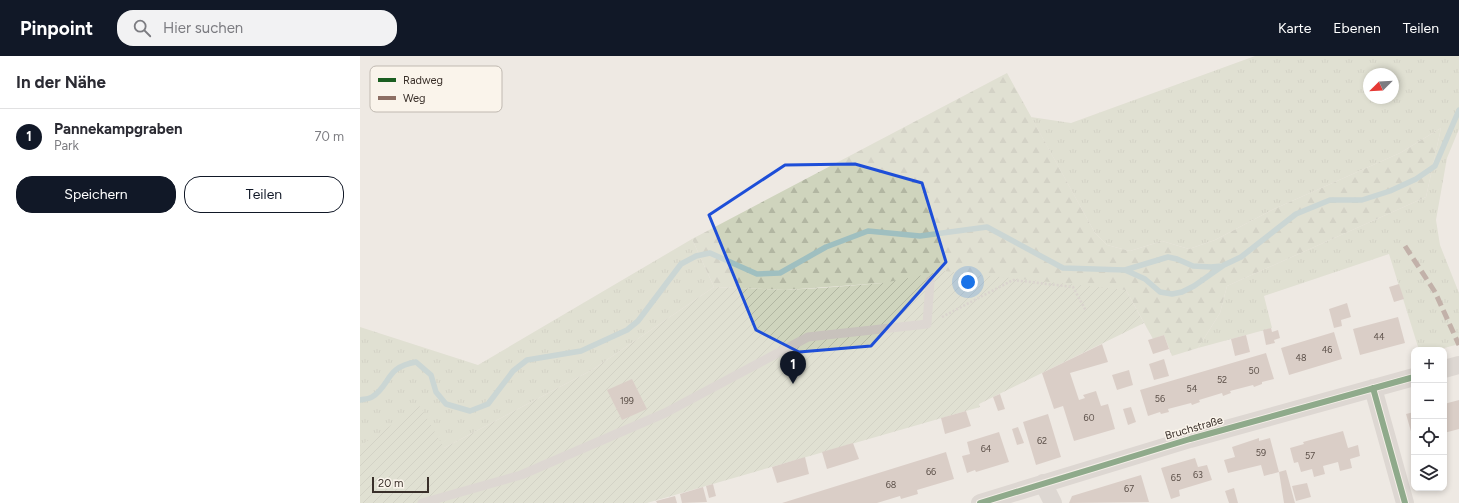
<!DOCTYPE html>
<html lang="de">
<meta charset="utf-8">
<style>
:root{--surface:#fff;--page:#f2f2f3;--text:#2b2b33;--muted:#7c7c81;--line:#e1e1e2;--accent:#111827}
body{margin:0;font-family:Figtree,sans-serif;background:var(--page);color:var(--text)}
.controls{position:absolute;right:12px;bottom:12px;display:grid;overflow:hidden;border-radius:8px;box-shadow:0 2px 6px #0003}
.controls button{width:36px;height:36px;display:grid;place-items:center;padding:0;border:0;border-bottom:1px solid var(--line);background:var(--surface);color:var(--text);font:20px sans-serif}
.compass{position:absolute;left:1003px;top:12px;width:36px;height:36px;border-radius:50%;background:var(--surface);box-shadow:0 2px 6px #0003;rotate:246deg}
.scale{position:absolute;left:12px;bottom:10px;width:57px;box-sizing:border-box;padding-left:4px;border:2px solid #392f29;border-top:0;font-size:11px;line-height:14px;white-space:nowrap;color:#392f29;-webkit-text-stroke:3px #faf4eb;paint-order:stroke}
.you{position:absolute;left:608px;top:226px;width:14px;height:14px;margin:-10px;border:3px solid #fff;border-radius:50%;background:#1a73e8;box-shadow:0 0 0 6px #1a73e833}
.badge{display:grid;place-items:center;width:26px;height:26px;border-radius:50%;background:var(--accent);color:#fff;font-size:13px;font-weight:700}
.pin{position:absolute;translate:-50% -33px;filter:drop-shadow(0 1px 2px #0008)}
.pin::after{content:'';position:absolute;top:21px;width:14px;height:12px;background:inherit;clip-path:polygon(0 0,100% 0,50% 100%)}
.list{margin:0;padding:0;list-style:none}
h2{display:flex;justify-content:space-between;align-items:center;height:52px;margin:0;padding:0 16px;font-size:17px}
h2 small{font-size:13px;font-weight:400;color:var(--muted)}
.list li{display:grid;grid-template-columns:26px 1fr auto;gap:12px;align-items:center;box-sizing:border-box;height:56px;padding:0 16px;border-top:1px solid var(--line)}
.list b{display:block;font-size:15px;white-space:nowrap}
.list p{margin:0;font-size:13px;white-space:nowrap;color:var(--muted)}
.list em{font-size:13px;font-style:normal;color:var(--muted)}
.actions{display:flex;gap:8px;padding:12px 16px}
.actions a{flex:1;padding:9px 0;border:1px solid var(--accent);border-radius:16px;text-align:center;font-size:14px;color:var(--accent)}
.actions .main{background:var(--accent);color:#fff}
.icon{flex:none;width:22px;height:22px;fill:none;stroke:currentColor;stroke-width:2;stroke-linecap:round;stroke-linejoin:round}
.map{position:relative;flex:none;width:1099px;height:447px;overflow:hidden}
header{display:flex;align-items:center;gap:24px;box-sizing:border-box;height:56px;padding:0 20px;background:var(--accent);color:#fff}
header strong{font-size:19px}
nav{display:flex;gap:22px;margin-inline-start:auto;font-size:14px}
.search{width:280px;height:36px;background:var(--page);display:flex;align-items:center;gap:10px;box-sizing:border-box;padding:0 14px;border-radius:16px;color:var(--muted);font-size:15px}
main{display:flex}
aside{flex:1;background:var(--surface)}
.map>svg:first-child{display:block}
.grass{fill:url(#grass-tufts);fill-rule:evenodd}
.forest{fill:url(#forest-firs)}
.garden{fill:url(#garden-furrows)}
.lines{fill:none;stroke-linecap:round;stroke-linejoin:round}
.stream{stroke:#9fbfc0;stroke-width:5.5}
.building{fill:#c2aea5}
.path{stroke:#c1bab4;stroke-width:2.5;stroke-dasharray:2 2;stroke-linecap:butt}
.service{stroke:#c8c2bc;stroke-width:9}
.minor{stroke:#c8c2bc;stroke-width:18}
.quiet{stroke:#8d6e63;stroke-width:5;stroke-dasharray:10 5;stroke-linecap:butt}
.cycleway-casing{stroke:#faf4eb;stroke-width:8}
.cycleway{stroke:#1b5e20;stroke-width:6}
.marked{fill:none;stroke:#1d4ed8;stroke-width:3;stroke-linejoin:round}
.labels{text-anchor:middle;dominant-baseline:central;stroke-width:3;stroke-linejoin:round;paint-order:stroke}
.number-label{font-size:9px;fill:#5b4f48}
.street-label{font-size:11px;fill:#392f29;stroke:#faf4eb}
.key{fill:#faf4eb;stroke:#c0b9b1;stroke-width:1}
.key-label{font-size:11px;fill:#392f29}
</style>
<header>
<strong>Pinpoint</strong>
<div class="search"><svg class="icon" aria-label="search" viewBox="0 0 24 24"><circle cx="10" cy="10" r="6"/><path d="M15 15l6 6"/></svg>Hier suchen</div>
<nav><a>Karte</a><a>Ebenen</a><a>Teilen</a></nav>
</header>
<main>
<aside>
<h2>In der Nähe<small></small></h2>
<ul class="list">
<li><span class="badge">1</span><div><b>Pannekampgraben</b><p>Park</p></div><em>70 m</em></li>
</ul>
<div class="actions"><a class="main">Speichern</a><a>Teilen</a></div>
</aside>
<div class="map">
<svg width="1099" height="447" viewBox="0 0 1099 447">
<defs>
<pattern id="grass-tufts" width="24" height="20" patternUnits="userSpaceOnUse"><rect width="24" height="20" fill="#cfd4bd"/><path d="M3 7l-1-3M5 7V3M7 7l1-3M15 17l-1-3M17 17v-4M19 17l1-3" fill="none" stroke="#b2b6a2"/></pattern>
<pattern id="forest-firs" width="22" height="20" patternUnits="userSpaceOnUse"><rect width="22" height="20" fill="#cfd4bd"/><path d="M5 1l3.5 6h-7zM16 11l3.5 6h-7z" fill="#b2b6a2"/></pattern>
<pattern id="garden-furrows" width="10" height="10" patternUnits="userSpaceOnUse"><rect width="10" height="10" fill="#cfd4bd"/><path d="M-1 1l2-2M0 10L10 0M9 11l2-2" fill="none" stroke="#b2b6a2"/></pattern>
</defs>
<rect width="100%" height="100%" fill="#eee9e3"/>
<!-- grass -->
<path class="grass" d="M895,0H1099V73L1087,102L1076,164L1080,189L1099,237V288L1077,294H1059L1029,198L904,240L912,272L838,292L860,257L867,230L1066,141L1081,72L1040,97L914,153L855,184L829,193L802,185L770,195L747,189L735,177L671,61L711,67ZM1009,18H1033V42H1009Z
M332,183L354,231L232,314L84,392L17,380L0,390V271L118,309Z"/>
<!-- forest -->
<path class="forest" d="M647,17L735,177L747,189L770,195L802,185L829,193L855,184L914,153L1040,97L1081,72L1066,141L867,230L860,257L838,292L812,300L804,279L793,283L766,234L523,227L425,234L354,231L332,183Z"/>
<!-- garden -->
<path class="garden" d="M584,215L766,234L784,267L619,348L620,351L287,447H0V390L60,350L84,392L232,314L354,231L425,234L461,232L523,227Z"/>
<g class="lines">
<!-- stream -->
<path class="stream" d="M765,214L808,201L817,203L833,210L851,211L862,210
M0,344C4,343 9,343 12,341C31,329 25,311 56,306L71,319L76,336L86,348L110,355L128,348L153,315L167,304L221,295L267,274L278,265L321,208L336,200L350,197L397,218L420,217L466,191L508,175L560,180L627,171L703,212L765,214L785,223L800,236L812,238L822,236L834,230L864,209L881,201L936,158L970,144H1002L1030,135L1056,123L1075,110L1099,54"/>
</g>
<!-- building -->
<path class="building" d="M1039,228L1044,243L1034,246L1029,231Z
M987,247L991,261L981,264L982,270L974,272L969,253Z
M1038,261L1045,287L1000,299L993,273Z
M911,272L912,276L918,274L920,282L914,284L915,287L906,289L903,274Z
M974,276L982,303L929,319L921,292Z
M804,279L809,293L793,298L788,284Z
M886,279L890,296L875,300L871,283Z
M742,288L748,306L710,317L719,344L725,342L723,339L736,335L741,350L748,348L755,373L714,385L703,350L694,353L682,317Z
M906,297L914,323L902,326V328L894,331L893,329L870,335L871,337L863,340L862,337L839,344L840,346L832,349L831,347L808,353L809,356L801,358L800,356L788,360L780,334Z
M804,303L809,320L794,324L789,308Z
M769,314L773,329L757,334L752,319Z
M272,323L287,353L262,364L247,334Z
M640,338L645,353L638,355L633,341Z
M1099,344V373L1084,377V348Z
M771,351L776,366L768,369L763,353Z
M606,355L611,370L585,378L581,362Z
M1054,356V386L1046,358Z
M688,358L701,401L676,409L663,366Z
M658,371L664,387L657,389L652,373Z
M983,375L988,392L998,389L1000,400L990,403L992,412L980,415L978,406L963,410L965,418L954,421L952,413L941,416L938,406L934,407L930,392L944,388L943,386Z
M639,376L649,406L616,416L615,414L607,417L602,400L610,398L607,386Z
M899,382V385L910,382L919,416L926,414L935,447H924L919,416L904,420L901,409L868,417L864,404L875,401L872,391Z
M493,387L499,403L467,413L462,396Z
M586,396L594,423L557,434L558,438L541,443L540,440L517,447H422Z
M445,401L449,418L417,427L412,411Z
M835,402L838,411L847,409L852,424L819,434L820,440L811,443L801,412Z
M781,419L789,446L709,447L712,440Z
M947,427L951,441L936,445L932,430Z
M353,428L356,440L349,442L346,430Z
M343,431L347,446L322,447L320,438Z
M874,432L878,447H869L865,435Z
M315,440L317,447H297L296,445Z"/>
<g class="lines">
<!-- path -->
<path class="path" d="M582,261L653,224L713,231L726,255"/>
<!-- service -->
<path class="service" d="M62,447L161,419L305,357L448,281L567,268L570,225"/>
<!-- minor -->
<path class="minor" d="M1084,313L1099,309
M1013,332L1045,447
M683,427L693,447
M620,447L830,383L1054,321"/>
<!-- quiet -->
<path class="quiet" d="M1045,190L1075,236L1099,289"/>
<!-- cycleway casing -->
<g class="cycleway-casing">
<path id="cycleway" d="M1013,332L1045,447
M620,447L830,383L1054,321"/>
</g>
<!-- cycleway -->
<use href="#cycleway" class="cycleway"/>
</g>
<!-- marked area -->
<path d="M0 0H1099V447H0ZM495,108L562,127L586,206L511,290L439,296L396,274L349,159L425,109Z" fill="#eee9e3" fill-opacity=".55" fill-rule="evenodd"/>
<path class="marked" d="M495,108L562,127L586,206L511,290L439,296L396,274L349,159L425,109Z"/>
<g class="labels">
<!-- number labels -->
<g class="number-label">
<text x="1019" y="280">44</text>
<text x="967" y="293">46</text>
<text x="941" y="301">48</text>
<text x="894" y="314">50</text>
<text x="862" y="323">52</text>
<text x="832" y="332">54</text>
<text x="800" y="342">56</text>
<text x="267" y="344">199</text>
<text x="729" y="361">60</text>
<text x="682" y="384">62</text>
<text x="626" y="392">64</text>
<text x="901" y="396">59</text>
<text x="950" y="399">57</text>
<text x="571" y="415">66</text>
<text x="838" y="418">63</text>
<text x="816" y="421">65</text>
<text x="531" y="428">68</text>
<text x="769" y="432">67</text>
</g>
<!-- street labels -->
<g class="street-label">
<text transform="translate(834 372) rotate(-16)">Bruchstraße</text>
</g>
</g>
<!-- legend -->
<rect x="10" y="10" width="132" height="46" rx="6" class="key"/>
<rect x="18" y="22" width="18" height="4" fill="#1b5e20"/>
<rect x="18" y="40" width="18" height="4" fill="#8d6e63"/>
<g class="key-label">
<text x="43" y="28">Radweg</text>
<text x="43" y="46">Weg</text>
</g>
</svg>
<div class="controls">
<button>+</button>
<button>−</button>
<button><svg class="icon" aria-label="locate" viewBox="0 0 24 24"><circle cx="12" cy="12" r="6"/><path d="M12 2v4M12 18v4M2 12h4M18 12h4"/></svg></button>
<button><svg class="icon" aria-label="layers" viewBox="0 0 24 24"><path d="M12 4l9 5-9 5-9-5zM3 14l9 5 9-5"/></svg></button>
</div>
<svg class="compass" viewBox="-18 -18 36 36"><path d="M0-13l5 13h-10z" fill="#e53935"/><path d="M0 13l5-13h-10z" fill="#7c7c81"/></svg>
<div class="scale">20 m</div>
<div class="you"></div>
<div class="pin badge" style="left:433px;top:328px">1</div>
</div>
</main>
